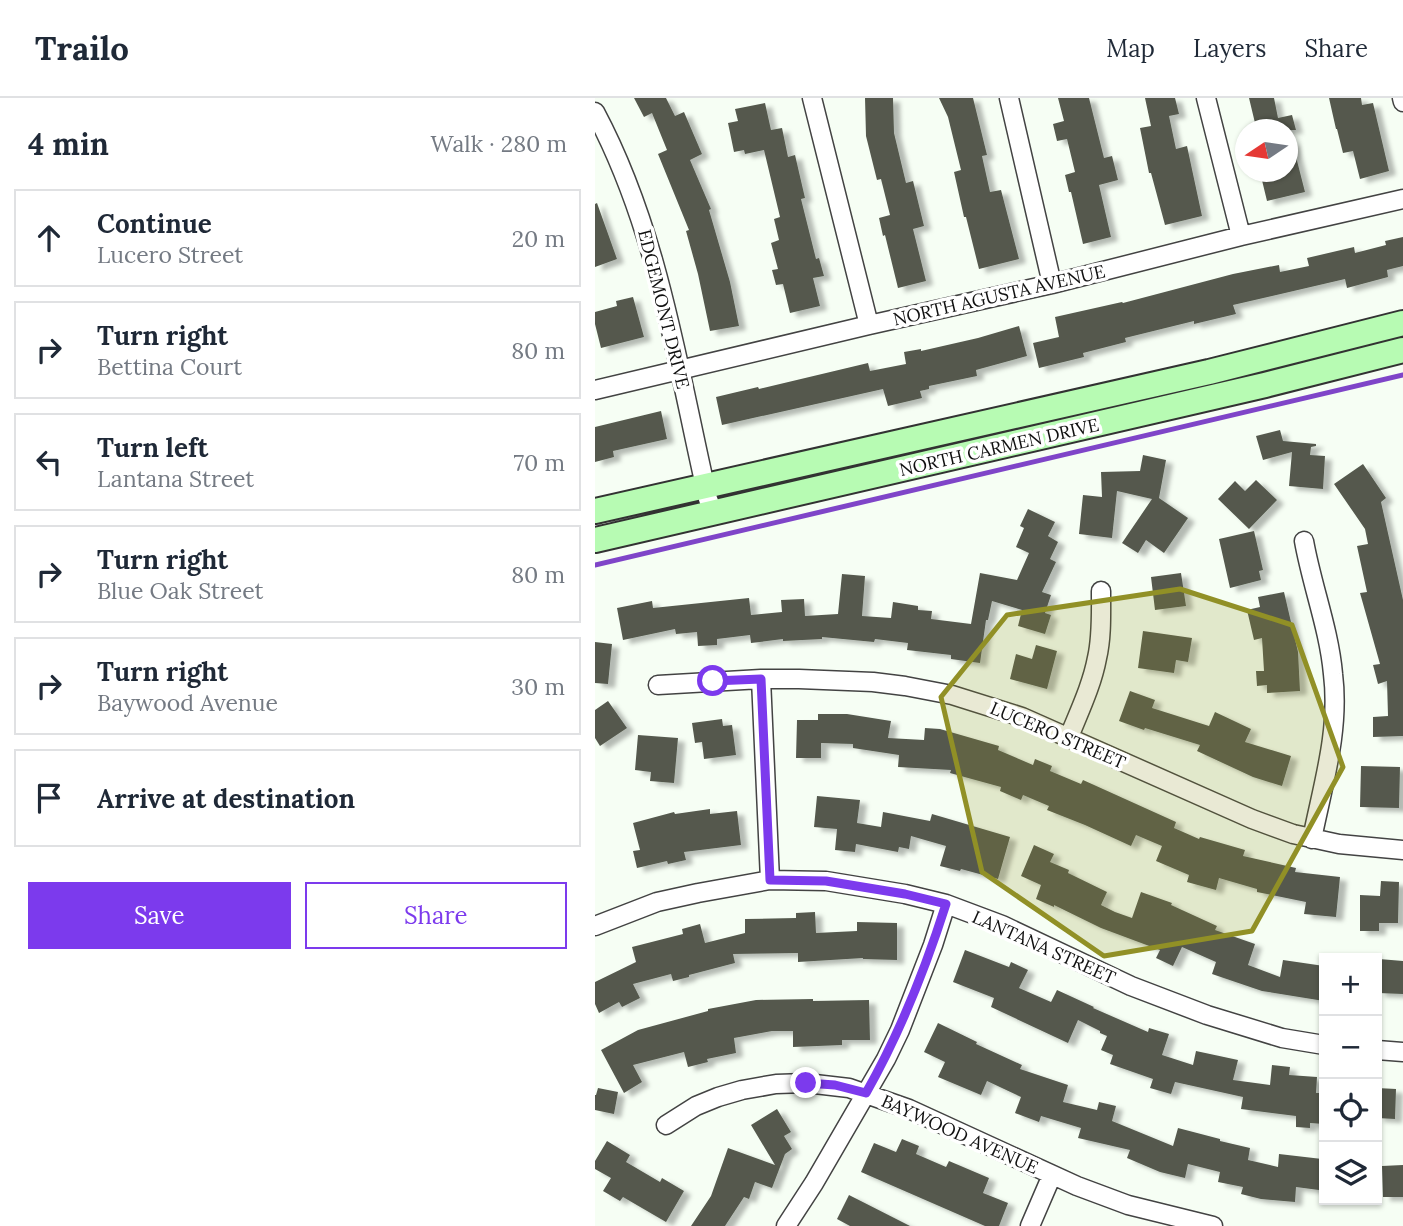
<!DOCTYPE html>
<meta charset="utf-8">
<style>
:root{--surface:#fff;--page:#f2f2f3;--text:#1f2937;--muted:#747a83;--line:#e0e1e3;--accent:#7c3aed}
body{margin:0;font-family:Lora,serif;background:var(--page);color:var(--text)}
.controls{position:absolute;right:21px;bottom:21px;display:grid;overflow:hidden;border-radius:0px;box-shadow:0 2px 5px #0004}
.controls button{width:63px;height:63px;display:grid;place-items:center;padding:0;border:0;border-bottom:2px solid var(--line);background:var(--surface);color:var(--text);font:35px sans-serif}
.compass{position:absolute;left:640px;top:21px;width:63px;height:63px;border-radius:50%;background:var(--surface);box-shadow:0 2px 5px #0004;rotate:257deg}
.stop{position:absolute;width:21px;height:21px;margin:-16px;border:5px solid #7c3aed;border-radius:50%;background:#fff}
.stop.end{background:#7c3aed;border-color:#fff;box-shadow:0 2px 7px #0008}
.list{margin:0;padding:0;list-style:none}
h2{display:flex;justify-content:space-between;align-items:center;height:91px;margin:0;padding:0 28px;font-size:30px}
h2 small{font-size:23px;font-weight:400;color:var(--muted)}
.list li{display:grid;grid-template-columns:46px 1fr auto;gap:21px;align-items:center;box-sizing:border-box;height:98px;margin:0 14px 14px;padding:0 14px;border:2px solid var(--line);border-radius:0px}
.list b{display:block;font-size:26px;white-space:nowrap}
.list p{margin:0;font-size:23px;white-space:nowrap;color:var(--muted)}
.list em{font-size:23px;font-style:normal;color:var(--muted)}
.actions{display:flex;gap:14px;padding:21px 28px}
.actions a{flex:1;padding:16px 0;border:2px solid var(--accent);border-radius:0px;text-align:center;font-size:24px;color:var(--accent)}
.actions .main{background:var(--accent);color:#fff}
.icon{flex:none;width:38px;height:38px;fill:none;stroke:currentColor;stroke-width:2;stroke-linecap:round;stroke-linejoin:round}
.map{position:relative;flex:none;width:808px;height:1128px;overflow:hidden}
header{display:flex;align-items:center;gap:42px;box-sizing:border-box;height:98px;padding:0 35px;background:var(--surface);border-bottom:2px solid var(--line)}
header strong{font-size:33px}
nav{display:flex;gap:38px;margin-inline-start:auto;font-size:24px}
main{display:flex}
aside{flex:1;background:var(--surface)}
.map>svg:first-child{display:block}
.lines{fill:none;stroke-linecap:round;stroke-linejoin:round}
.stream{stroke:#7f45c8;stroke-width:5}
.building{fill:#54594d;filter:url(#shadow)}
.street-casing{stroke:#434343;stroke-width:21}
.secondary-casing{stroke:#323232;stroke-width:28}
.street{stroke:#fff;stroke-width:18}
.secondary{stroke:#b7fbb3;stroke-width:24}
.route{stroke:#7c3aed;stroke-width:9}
.marked{fill:#919026;fill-opacity:0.2;stroke:#919026;stroke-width:5;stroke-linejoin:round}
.labels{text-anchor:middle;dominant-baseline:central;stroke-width:7;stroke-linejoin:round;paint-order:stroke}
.street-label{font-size:18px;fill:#101010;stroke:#fff}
</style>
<header>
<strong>Trailo</strong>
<nav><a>Map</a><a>Layers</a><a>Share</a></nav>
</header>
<main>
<aside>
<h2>4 min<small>Walk · 280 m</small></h2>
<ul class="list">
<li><svg class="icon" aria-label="ahead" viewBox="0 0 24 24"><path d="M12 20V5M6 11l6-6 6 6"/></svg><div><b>Continue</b><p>Lucero Street</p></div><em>20 m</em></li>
<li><svg class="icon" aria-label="right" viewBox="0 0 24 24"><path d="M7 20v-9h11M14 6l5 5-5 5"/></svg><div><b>Turn right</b><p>Bettina Court</p></div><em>80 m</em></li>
<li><svg class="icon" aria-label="left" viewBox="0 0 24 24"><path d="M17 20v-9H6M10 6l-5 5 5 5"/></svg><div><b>Turn left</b><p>Lantana Street</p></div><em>70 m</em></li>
<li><svg class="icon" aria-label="right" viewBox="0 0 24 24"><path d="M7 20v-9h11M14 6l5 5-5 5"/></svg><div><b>Turn right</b><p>Blue Oak Street</p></div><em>80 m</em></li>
<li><svg class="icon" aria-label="right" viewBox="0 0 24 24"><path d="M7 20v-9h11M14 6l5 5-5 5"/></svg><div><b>Turn right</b><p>Baywood Avenue</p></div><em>30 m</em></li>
<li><svg class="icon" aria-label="arrive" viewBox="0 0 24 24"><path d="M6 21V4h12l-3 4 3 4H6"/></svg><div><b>Arrive at destination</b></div></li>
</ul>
<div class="actions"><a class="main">Save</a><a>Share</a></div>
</aside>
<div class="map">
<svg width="808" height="1128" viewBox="0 0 808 1128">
<defs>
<filter id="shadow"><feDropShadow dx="7" dy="4" stdDeviation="2" flood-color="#0004"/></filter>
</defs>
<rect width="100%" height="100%" fill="#f6fef4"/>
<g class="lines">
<!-- stream -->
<path class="stream" d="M0,467L808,277"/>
</g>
<!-- building -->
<path class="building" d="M39,0H71L80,18L89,14L107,56L95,62L116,111L114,112L135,184L144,228L115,233L103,176L91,133L94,132L63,56L72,52L57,15L49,19Z
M270,0H298L299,35L311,85L318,83L329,128L318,131L331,183L303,190L290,137L288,138L284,120L295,117L286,81L282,82L271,38Z
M344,0H378L392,57L387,58L395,94L406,92L424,161L384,171L371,119H369L359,74L366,72L353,19Z
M463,0H494L509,60L517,58L523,82L504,87L516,139L488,146L476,94H474L470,77L480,74L472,41L462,43L458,26L469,23Z
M550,0H580L584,16L574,18L581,51L592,48L607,118L570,127L556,75H554L545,30L556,28Z
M654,0H679L683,20L697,17L701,32H659L658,26L660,25Z
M734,0H766L767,7L778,5L794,73L765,81L758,53L748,55L742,31H741Z
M170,5L176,32L187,30L193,59L200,57L210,100L206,101L221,161L224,160L229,178L218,180L225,208L195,215L188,186L181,187L177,172L183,171L176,145L184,142L179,121L185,119L169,52L150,56L149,52L139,54L133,25L143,23L140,11Z
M697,43L710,94L672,103L665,74H692V44Z
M2,105L22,161L0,169V106Z
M808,139V168L792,172L793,179L752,190L750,181L638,207L641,216L599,226V223L530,240L531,244L488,255L489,259L444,270L438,245L464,239L460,219L527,204L528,205L638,176L684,167L685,174L714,168L712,160L759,149L760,155L791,147L790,143Z
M38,199L49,239L6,250L0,226V214L22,208L21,203Z
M424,228L432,258L381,272L382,278L334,288V291L325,293L327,300L293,308L288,291L127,327L121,299L163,289L164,291L273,265L275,273L311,266L309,254L326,251V253L383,240Z
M66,313L72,341L18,353L19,359L0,364V329Z
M685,332L688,343L721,346V348L716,349L715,357L730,358L728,391L694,388L697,354L668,362L661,338Z
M548,357L571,362L564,400L593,420L569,455L551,442L543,455L527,445L557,401L522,393L517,440L484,436L488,397L507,399L506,374L545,373Z
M768,366L791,400L786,404L808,502V638L778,639V619L793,618L792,583L783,586L778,567L785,566L765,495L772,494L762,448L773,446L770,431L739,386Z
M661,382L682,402L654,431L623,401L640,383L650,393Z
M433,411L460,424L453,438L463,444L455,461L461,464L447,494L456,497L450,515L456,517L450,536L423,528L427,512L397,503L393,522H391L385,565L356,561V557L312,552L313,545L280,541L279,544L227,539V541L188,543V541L156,545L155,537L122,541V547L103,548L102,534L81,536L80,531L28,542L22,510L57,503L58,510L154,500L156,517L187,514L186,502L209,501L210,518L243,516L247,476L270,478L267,518L296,520L298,504L323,508V512L337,513L336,521L376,526L385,475L422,482L434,455L421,449L429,430L425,428Z
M659,433L668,472L664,473L666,482L635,490L624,441Z
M586,475L591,508L560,512L556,479Z
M689,494L703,554L705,593L672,595V587L662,588L661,573H669L667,540L659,542L652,512L665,509L663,499Z
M548,533L597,540L593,564L581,562L579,575L543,570Z
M0,544L17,546L13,586L0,585Z
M441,547L462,553L452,591L415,581L421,556L437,561Z
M535,593L560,602L557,610L614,628L620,614L656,631L650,644L696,658L687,688L658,679L602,653L605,647L550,630L549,632L524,623Z
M13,603L32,630L5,648L0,640V612Z
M223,616H252L296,623L293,640L329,642L330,630L345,631L404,648L403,652L438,667L440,661L457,668L455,673L486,686L488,682L581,724L579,730L604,741L605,739L650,752L648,758L701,770L700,774L745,779L741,819L709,816L711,804L662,794V791L624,780L621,792L592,784L594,777L561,763L567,748L541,737L536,748L490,727L452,712L454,708L428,697L426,702L405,693L406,689L355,675L356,672L303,669L304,657L258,650V646L226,645V660H201L202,622H223Z
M127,621L128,628L137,627L141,657L109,661L107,644L100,645L97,625Z
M43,637L83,640L79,685L55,683L56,674L40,672Z
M766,668L805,669L804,710L765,709Z
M222,698L265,702L262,725L286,729L288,714L335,723L337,716L415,739L403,781L366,771L365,773L345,768L351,748L316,738L314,751L304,749L303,754L261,746L260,754L240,752L242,731L219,729Z
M115,711V716L142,713L146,747L89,754L91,762L73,766L72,763L42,770L38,753L45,752L38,725L79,714L80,716Z
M439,747L459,756L455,764L474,772L473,775L512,794L506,807L520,814L537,820L546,794L577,805L576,807L622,828L620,832L660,846L653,867L685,879L688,862L729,868V903L667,893L617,876L621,864L587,849L578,868L561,860L565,852L506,830L459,807V809L441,801L446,787L426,778Z
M786,783L804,784L803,825H784V833H765V797L785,798Z
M220,814L221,835L262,833V824L302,825V862L268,861V860L203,864V855L138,856L140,865L94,877V879L78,883L76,876L38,886L45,900L27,909L24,904L4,915L0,906V884L41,864L37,849L88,836L87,831L105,826L110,845L150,835V821L201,820V815Z
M370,852L414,869L416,864L433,872L424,890L456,904L462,892L499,909L498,910L553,934L554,930L574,936L567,957L598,967L601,953L643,962L638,982L675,987L677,967L695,969L694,977L722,979L721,995H729V1026L715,1025V1030L701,1029V1018L646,1011L648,999L580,984L576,996L555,990L558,981L515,966L518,957L506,952L512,938L505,935V933L483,922L473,945L396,909L399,900L358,884Z
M784,861L808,863V896L783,895Z
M218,901V903L274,902L275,942H247V947L198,949V933H177L139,940L141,955L112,961L113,964L93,969L89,954L38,967L47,984L29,995L6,952L43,932L113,913V911L161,902Z
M343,925L382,944L381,946L427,967L425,971L473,987L468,1004L502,1012L504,1004L521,1008L517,1023L578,1048L583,1030L625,1041V1043L655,1050L653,1062L683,1069L684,1056L727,1061L724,1092L701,1089L700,1104L666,1101L646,1096L648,1089L623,1084L625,1074L593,1066L590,1080L565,1074L532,1060L535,1052L483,1040L486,1030L446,1018L444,1024L420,1015L426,999L392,983L386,997L343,979L350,964L329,954Z
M3,990L23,994L19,1016L0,1012V997H1Z
M782,990L801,991L800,1021L782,1020Z
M182,1011L196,1034L189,1038L197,1051L190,1056L177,1090L160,1084L154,1101L149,1099L130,1128H96L116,1098L133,1050L180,1067L156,1027Z
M307,1041L324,1048L321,1056L351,1069L354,1063L394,1080L388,1095L413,1105L404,1128H390L266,1074L279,1045L301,1054Z
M12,1043L35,1057L31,1064L65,1084L67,1080L89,1093L71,1124L28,1099L25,1103L8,1093L16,1080L0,1071V1063Z
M808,1067V1099H788L787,1068Z
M254,1097L315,1128H255L242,1121Z"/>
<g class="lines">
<!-- street casing -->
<g class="street-casing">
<path id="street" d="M217,0L274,227
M414,0L457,186
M611,0L646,138
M807,0L808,4
M0,14C64,134 83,271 113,401L118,414
M0,292L274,227L457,186L646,138L808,101
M709,443C717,488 734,531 738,576C745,632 728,686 717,741
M166,581L175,782
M63,587L166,581H204L278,584L310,588L357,597L427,619L657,721L698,736L744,746L808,752
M474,639C484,614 497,587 502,560C507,539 506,515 506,493
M0,828L62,804L103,795L175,782L231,783L310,796L351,806L407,827L536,888L612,917L687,940L729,947
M782,952L808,954
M71,1027L101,1008L123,999L147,992L181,986L211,985L254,990L314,1011L482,1088L533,1107L618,1128
M191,1128L219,1085L291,961L305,932L338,847L351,806
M435,1128L457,1077"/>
</g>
<!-- secondary casing -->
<g class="secondary-casing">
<path id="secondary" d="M0,413L614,274L808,225
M0,442L670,287L808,252"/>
</g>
<!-- street -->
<use href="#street" class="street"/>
<!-- secondary -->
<use href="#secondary" class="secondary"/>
</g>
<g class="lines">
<!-- route -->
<path class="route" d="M118,583L166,581L175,782L231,783L310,796L351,806C330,872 305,935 271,995L240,987L211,985"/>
</g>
<!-- marked area -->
<path class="marked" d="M585,491L697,527L748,669L657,833L509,858L387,774L346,599L412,517Z"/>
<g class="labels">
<!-- street labels -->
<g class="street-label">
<text transform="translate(404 197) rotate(-13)">NORTH AGUSTA AVENUE</text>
<text transform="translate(69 211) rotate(76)">EDGEMONT DRIVE</text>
<text transform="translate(404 349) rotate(-13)">NORTH CARMEN DRIVE</text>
<text transform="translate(463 637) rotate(23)">LUCERO STREET</text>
<text transform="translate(449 849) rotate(24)">LANTANA STREET</text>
<text transform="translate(365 1036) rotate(24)">BAYWOOD AVENUE</text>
</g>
</g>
</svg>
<div class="controls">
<button>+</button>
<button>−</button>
<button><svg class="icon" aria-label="locate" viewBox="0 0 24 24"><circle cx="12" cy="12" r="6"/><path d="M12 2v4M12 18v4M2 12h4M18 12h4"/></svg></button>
<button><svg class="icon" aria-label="layers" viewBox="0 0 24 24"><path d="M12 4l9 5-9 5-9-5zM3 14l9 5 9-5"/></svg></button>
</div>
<svg class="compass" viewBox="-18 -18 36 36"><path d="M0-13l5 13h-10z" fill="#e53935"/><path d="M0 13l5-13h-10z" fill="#747a83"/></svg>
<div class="stop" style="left:118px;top:583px"></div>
<div class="stop end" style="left:211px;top:985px"></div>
</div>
</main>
